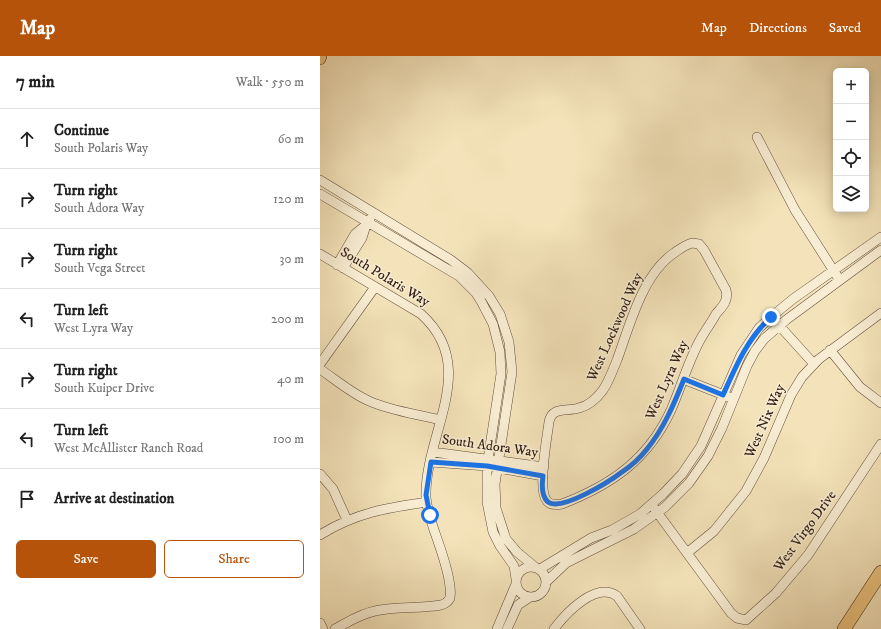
<!DOCTYPE html>
<meta charset="utf-8">
<style>
:root{--surface:#fff;--page:#f6f6f6;--text:#222;--muted:#767676;--line:#e0e0e0;--accent:#b45309}
body{margin:0;font-family:"IM FELL DW Pica",serif;background:var(--page);color:var(--text)}
.controls{position:absolute;right:12px;top:12px;display:grid;overflow:hidden;border-radius:6px;box-shadow:0 2px 10px #0003}
.controls button{width:36px;height:36px;display:grid;place-items:center;padding:0;border:0;border-bottom:1px solid var(--line);background:var(--surface);color:var(--text);font:20px sans-serif}
.stop{position:absolute;width:12px;height:12px;margin:-9px;border:3px solid #1a73e8;border-radius:50%;background:#fff}
.stop.end{background:#1a73e8;border-color:#fff;box-shadow:0 1px 4px #0008}
.list{margin:0;padding:0;list-style:none}
h2{display:flex;justify-content:space-between;align-items:center;height:52px;margin:0;padding:0 16px;font-size:17px}
h2 small{font-size:13px;font-weight:400;color:var(--muted)}
.list li{display:grid;grid-template-columns:26px 1fr auto;gap:12px;align-items:center;box-sizing:border-box;height:60px;padding:0 16px;border-top:1px solid var(--line)}
.list b{display:block;font-size:15px;white-space:nowrap}
.list p{margin:0;font-size:13px;white-space:nowrap;color:var(--muted)}
.list em{font-size:13px;font-style:normal;color:var(--muted)}
.actions{display:flex;gap:8px;padding:12px 16px}
.actions a{flex:1;padding:9px 0;border:1px solid var(--accent);border-radius:6px;text-align:center;font-size:14px;color:var(--accent)}
.actions .main{background:var(--accent);color:#fff}
.icon{flex:none;width:22px;height:22px;fill:none;stroke:currentColor;stroke-width:2;stroke-linecap:round;stroke-linejoin:round}
.map{position:relative;flex:none;width:561px;height:573px;overflow:hidden}
header{display:flex;align-items:center;gap:24px;box-sizing:border-box;height:56px;padding:0 20px;background:var(--accent);color:#fff}
header strong{font-size:19px}
nav{display:flex;gap:22px;margin-inline-start:auto;font-size:14px}
main{display:flex}
aside{flex:1;background:var(--surface)}
.map>svg:first-child{display:block}
.lines{fill:none;stroke-linecap:round;stroke-linejoin:round}
.minor-casing{stroke:#624f3e;stroke-width:10}
.major-casing{stroke:#321e14;stroke-width:12}
.highway-casing{stroke:#321e14;stroke-width:14}
.minor{stroke:#f8edd2;stroke-width:9}
.major{stroke:#eac27d;stroke-width:11}
.highway{stroke:#eac27d;stroke-width:13}
.route{stroke:#1a73e8;stroke-width:5}
.labels{text-anchor:middle;dominant-baseline:central;stroke-width:3;stroke-linejoin:round;paint-order:stroke}
.street-label{font-size:14px;fill:#321e14;stroke:#f8edd2}
</style>
<header>
<strong>Map</strong>
<nav><a>Map</a><a>Directions</a><a>Saved</a></nav>
</header>
<main>
<aside>
<h2>7 min<small>Walk · 550 m</small></h2>
<ul class="list">
<li><svg class="icon" aria-label="ahead" viewBox="0 0 24 24"><path d="M12 20V5M6 11l6-6 6 6"/></svg><div><b>Continue</b><p>South Polaris Way</p></div><em>60 m</em></li>
<li><svg class="icon" aria-label="right" viewBox="0 0 24 24"><path d="M7 20v-9h11M14 6l5 5-5 5"/></svg><div><b>Turn right</b><p>South Adora Way</p></div><em>120 m</em></li>
<li><svg class="icon" aria-label="right" viewBox="0 0 24 24"><path d="M7 20v-9h11M14 6l5 5-5 5"/></svg><div><b>Turn right</b><p>South Vega Street</p></div><em>30 m</em></li>
<li><svg class="icon" aria-label="left" viewBox="0 0 24 24"><path d="M17 20v-9H6M10 6l-5 5 5 5"/></svg><div><b>Turn left</b><p>West Lyra Way</p></div><em>200 m</em></li>
<li><svg class="icon" aria-label="right" viewBox="0 0 24 24"><path d="M7 20v-9h11M14 6l5 5-5 5"/></svg><div><b>Turn right</b><p>South Kuiper Drive</p></div><em>40 m</em></li>
<li><svg class="icon" aria-label="left" viewBox="0 0 24 24"><path d="M17 20v-9H6M10 6l-5 5 5 5"/></svg><div><b>Turn left</b><p>West McAllister Ranch Road</p></div><em>100 m</em></li>
<li><svg class="icon" aria-label="arrive" viewBox="0 0 24 24"><path d="M6 21V4h12l-3 4 3 4H6"/></svg><div><b>Arrive at destination</b></div></li>
</ul>
<div class="actions"><a class="main">Save</a><a>Share</a></div>
</aside>
<div class="map">
<svg width="561" height="573" viewBox="0 0 561 573">
<rect width="100%" height="100%" fill="#f4e3ba"/>
<filter id="stains"><feTurbulence type="fractalNoise" baseFrequency=".005" numOctaves="4"/><feColorMatrix values="0 0 0 0 .2 0 0 0 0 .09 0 0 0 0 .02 0 0 0 .5 -.17"/></filter>
<radialGradient id="worn" r=".72"><stop offset=".6" stop-color="#630" stop-opacity="0"/><stop offset="1" stop-color="#630" stop-opacity=".3"/></radialGradient>
<g class="lines">
<!-- minor casing -->
<g class="minor-casing">
<path id="minor" d="M437,81L475,154L517,220
M0,124L131,204L148,217L169,240L180,258L189,286L192,316L175,428L176,452L186,483L197,496L215,511
M0,138L139,220L156,237L161,245L173,268L180,296L181,318L167,410V446L173,476L180,490L194,510L196,523
M372,187L379,188L384,194L406,234C407,238 407,242 405,246C403,251 399,254 396,258C391,267 385,275 380,284C368,306 361,331 351,354C328,404 291,429 242,448C236,449 230,449 227,445C217,434 227,382 229,366C232,350 246,356 259,352C268,350 277,342 283,334C289,325 293,314 297,304C310,269 322,219 354,197C360,193 365,189 372,187Z
M0,198L101,258C161,312 104,377 106,442C107,453 111,464 114,474C120,491 126,507 129,524C130,529 131,536 130,542C128,546 125,548 121,549C99,553 77,550 55,555C40,558 28,566 15,573
M17,209L35,178L45,170
M23,212L42,182L46,169L50,163
M456,266L494,308
M510,294L540,331L561,347
M0,308L55,231
M0,313C16,324 31,337 49,345C71,355 97,358 120,364
M363,323L409,341
M113,396L224,411
M111,406L167,410L223,420
M0,418L13,433L27,464
M334,452L411,557L417,562L426,564L456,537L488,499L561,388
M0,479C35,457 66,452 107,446
M367,497L394,475L426,435L444,402L471,339L482,321L499,303L561,257
M196 526a15 15 0 1 1 30 0a15 15 0 1 1-30 0Z
M220,513L271,482L292,474L320,458L343,438L362,418L381,390L421,299L439,272L451,261L473,243L561,181
M226,526L246,507L314,473L345,451L369,427L388,400L402,372L427,310L435,295L444,283L466,264L561,194
M0,567L3,573
M177,573L196,528
M187,573L198,549L210,541
M234,573C246,557 276,525 297,540L320,573"/>
</g>
<!-- major casing -->
<g class="major-casing">
<path id="major" d="M0,3L1,0"/>
</g>
<!-- highway casing -->
<g class="highway-casing">
<path id="highway" d="M524,573L561,516"/>
</g>
<!-- minor -->
<use href="#minor" class="minor"/>
<!-- major -->
<use href="#major" class="major"/>
<!-- highway -->
<use href="#highway" class="highway"/>
</g>
<g class="lines">
<!-- route -->
<path class="route" d="M110,459L106,439L111,406L167,410L223,420C222,427 221,440 228,446C241,456 290,425 302,416C311,410 320,402 327,393C344,372 354,348 364,323L403,339C416,310 427,283 451,261"/>
</g>
<g class="labels">
<!-- street labels -->
<g class="street-label">
<text transform="translate(65 221) rotate(31)">South Polaris Way</text>
<text transform="translate(295 271) rotate(-66)">West Lockwood Way</text>
<text transform="translate(347 324) rotate(-66)">West Lyra Way</text>
<text transform="translate(445 365) rotate(-66)">West Nix Way</text>
<text transform="translate(170 390) rotate(8)">South Adora Way</text>
<text transform="translate(485 475) rotate(-54)">West Virgo Drive</text>
</g>
</g>
<rect width="100%" height="100%" filter="url(#stains)"/>
<rect width="100%" height="100%" fill="url(#worn)"/>
</svg>
<div class="controls">
<button>+</button>
<button>−</button>
<button><svg class="icon" aria-label="locate" viewBox="0 0 24 24"><circle cx="12" cy="12" r="6"/><path d="M12 2v4M12 18v4M2 12h4M18 12h4"/></svg></button>
<button><svg class="icon" aria-label="layers" viewBox="0 0 24 24"><path d="M12 4l9 5-9 5-9-5zM3 14l9 5 9-5"/></svg></button>
</div>
<div class="stop" style="left:110px;top:459px"></div>
<div class="stop end" style="left:451px;top:261px"></div>
</div>
</main>
